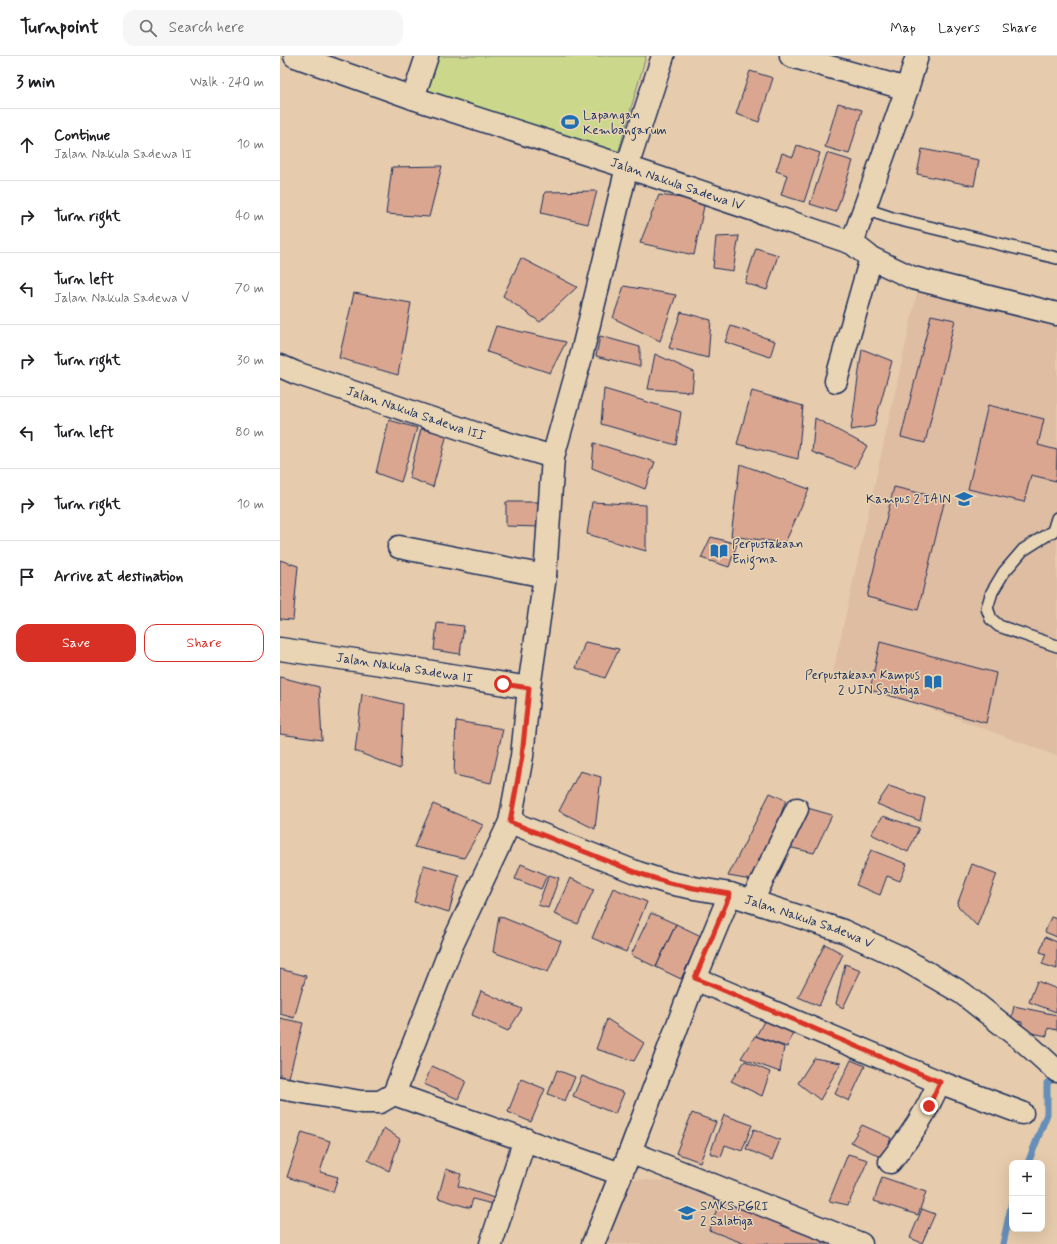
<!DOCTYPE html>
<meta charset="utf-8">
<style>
:root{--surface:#fff;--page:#f6f6f6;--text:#202124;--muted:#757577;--line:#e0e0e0;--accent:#d93025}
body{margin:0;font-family:Mynerve,sans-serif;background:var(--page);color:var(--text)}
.controls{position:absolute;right:12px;bottom:12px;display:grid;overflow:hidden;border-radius:8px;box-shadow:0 4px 16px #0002}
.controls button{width:36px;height:36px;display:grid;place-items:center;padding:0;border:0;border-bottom:1px solid var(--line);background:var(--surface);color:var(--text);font:20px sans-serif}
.stop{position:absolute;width:12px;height:12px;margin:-9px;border:3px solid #d93025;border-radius:50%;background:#fff}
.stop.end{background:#d93025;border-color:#fff;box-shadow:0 1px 4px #0008}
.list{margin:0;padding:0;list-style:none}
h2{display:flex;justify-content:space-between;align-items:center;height:52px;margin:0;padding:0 16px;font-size:17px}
h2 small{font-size:13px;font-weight:400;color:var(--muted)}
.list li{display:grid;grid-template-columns:26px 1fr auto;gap:12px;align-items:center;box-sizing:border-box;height:72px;padding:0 16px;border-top:1px solid var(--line)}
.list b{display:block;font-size:15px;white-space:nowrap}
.list p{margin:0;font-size:13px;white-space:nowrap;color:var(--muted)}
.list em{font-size:13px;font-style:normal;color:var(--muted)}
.actions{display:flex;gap:8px;padding:12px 16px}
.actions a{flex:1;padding:9px 0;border:1px solid var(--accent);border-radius:12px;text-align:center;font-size:14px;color:var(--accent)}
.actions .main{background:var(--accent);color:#fff}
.icon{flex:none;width:22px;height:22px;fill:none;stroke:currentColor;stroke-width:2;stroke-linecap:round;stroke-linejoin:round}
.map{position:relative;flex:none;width:777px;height:1188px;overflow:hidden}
header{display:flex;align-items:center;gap:24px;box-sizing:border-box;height:56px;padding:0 20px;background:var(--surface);border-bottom:1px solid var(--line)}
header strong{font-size:19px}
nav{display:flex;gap:22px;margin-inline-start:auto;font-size:14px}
.search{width:280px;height:36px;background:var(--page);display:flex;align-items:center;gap:10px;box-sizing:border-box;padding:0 14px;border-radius:12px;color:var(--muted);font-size:15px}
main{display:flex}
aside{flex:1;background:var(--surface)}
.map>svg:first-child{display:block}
.built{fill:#debda2}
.green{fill:#cbd88c;stroke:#738475}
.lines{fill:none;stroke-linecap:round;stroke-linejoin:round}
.stream{stroke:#658eb9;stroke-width:7}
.building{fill:#daa68f;stroke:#1b2f5e}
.lane-casing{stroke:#1b2f5e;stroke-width:14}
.street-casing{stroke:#1b2f5e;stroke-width:25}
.lane{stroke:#e9d4b3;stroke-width:11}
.street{stroke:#e9d4b3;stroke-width:22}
.route{stroke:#d93025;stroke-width:5}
.labels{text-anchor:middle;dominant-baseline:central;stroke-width:3;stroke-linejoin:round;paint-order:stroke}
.poi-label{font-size:13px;fill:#1b2f5e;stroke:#e9d4b3;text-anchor:start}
.street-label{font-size:13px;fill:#1b2f5e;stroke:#e9d4b3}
</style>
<header>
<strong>Turnpoint</strong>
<div class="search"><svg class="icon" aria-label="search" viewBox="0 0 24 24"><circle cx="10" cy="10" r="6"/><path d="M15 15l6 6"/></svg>Search here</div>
<nav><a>Map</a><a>Layers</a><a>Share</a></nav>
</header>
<main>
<aside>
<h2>3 min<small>Walk · 240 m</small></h2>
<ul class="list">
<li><svg class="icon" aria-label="ahead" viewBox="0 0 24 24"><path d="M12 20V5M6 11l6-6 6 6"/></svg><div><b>Continue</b><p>Jalan Nakula Sadewa II</p></div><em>10 m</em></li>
<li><svg class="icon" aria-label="right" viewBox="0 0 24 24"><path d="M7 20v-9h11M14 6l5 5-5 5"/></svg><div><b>Turn right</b></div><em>40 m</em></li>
<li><svg class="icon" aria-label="left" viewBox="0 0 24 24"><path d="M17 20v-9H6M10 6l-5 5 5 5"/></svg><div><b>Turn left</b><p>Jalan Nakula Sadewa V</p></div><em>70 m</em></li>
<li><svg class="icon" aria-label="right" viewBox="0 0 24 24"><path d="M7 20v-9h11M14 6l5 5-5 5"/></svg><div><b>Turn right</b></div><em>30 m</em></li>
<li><svg class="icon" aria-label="left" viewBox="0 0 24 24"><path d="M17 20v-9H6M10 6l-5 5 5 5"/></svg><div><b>Turn left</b></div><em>80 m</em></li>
<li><svg class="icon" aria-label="right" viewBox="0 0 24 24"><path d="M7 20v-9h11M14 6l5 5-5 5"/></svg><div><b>Turn right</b></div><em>10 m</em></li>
<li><svg class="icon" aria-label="arrive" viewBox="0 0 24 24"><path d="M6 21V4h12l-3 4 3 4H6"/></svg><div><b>Arrive at destination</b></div></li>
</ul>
<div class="actions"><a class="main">Save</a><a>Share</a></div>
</aside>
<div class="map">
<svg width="777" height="1188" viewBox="0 0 777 1188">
<rect width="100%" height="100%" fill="#e6cbac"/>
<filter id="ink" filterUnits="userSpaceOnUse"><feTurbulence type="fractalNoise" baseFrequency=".025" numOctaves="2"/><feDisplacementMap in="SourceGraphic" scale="8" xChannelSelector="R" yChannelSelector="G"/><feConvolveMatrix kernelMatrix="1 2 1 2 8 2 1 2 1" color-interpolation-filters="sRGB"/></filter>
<g filter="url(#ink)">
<!-- built -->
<path class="built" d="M638,233L777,269V700L553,616Z
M350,1123L398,1126L557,1188H326Z"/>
<!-- green -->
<path class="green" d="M141,0H366L337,101L129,32Z"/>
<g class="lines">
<!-- stream -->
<path class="stream" d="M748,1107L767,1058V1027L777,1020
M723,1188L732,1146"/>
</g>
<!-- building -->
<path class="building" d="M470,15L493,22L479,66L456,58Z
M558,47L582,54L569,98L545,91Z
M517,89L540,97L524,146L501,139L507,119L496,115L502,97L513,101Z
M642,93L699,104L694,130L637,118Z
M547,97L573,105L556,156L530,148Z
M162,110L149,161L106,158L112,111Z
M317,135L308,168L261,157L265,136Z
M379,139L425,145L414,199L360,187Z
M459,180L453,215L433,212L436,181Z
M476,192L498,199L487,234L465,227Z
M241,202L297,231L260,266L223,240Z
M344,230L396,239L380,285L333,262Z
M74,237L131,247L118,319L59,302Z
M401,256L431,264L428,302L389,292Z
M651,259L675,264L645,387L621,381Z
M216,270L286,286L270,317L207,296Z
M451,270L495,285L490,301L445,286Z
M320,280L360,291V311L316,300Z
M582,293L612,305L594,370L571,374Z
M375,298L414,316L412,336L368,333Z
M324,333L401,356L396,389L321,368Z
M472,335L523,350L518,403L457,388Z
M708,349L764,363L758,389L777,394L776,425L751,419L744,446L688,433Z
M535,362L587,390L575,412L532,396Z
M109,364L137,372L121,426L96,417Z
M141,373L167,378L153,431L129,422Z
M314,387L375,406L365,433L312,412Z
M460,408L529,433L505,487L451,480Z
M614,431L665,443L638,554L587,541Z
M226,446H262L260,471L226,470Z
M312,446L366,449V495L307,478Z
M431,481L457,488L449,511L421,502Z
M0,504L18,510L13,564L0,563Z
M157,567L184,570L180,598L154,594Z
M305,586L339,593L325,622L296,612Z
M600,586L716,617L706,667L590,634Z
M0,621L39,631L42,684L0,678Z
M82,638L123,648L120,713L75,695Z
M176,665L223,673L211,727L174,719Z
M300,715L321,721L315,773L279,755Z
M609,730L645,742L640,765L597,748Z
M490,737L506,744L477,825L448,820Z
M153,748L203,769L184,802L134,791Z
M524,751L552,759L534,797L508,791Z
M603,760L639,772L628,796L591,778Z
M591,794L627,808L620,825L607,820L600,839L576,829Z
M241,808L267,819L261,833L235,823Z
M692,808L717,818L697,870L677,849Z
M144,809L179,819L169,856L134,846Z
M269,819L279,822L268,852L258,849Z
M290,822L314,833L298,868L274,858Z
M333,832L367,846L346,896L312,882Z
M371,857L396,868L376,911L351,899Z
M219,860L281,885L268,916L213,896Z
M771,861L777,863V881L765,876Z
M396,868L421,880L401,923L376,911Z
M765,881L777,886V913L762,908L766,898L760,896Z
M545,888L563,898L539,950L518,941Z
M565,908L581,914L563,952L556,948Z
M0,913L26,920L14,962L0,958Z
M757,925L777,933L776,956L749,946Z
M201,935L242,953L228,975L192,959Z
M734,950L777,959V974L768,972L767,980L741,975L742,966L731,964Z
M488,958L516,970L507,991L476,980Z
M0,962L23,967L8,1025L0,1024Z
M327,963L364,987L354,1005L316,993Z
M475,980L504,991L500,1016L461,1002Z
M534,1002L561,1007L540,1044L518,1027Z
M571,1004L585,1010L569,1045L555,1038Z
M465,1005L490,1016L482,1040L451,1025Z
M152,1010L186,1025L178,1043L144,1028Z
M277,1014L295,1021L285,1045L268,1038Z
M302,1020L344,1037L335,1058L293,1040Z
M241,1023L265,1033L251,1066L228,1056Z
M412,1057L436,1066L420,1106L396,1097Z
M444,1059L472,1069L462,1095L445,1089L441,1101L430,1097Z
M582,1069L611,1082L603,1102L571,1086Z
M104,1072L120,1083L109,1115L88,1104Z
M474,1073L500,1084L492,1104L466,1093Z
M22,1076L50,1085L40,1116L58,1121L53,1136L7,1121Z
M568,1098L588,1104L568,1149L549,1145Z
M166,1113L181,1118L178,1130L214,1142L212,1148L193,1143L190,1152L158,1142Z
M602,1121L646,1136L638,1159L594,1145Z
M442,1140L564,1188H465L429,1174Z
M642,1153L655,1158L642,1187L630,1182Z"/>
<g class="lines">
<!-- lane casing -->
<g class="lane-casing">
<path id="lane" d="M585,153L612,162L777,202
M777,462L773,475L743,494L724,516L712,536L707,552L711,563L719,570L777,590"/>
</g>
<!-- street casing -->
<g class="street-casing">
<g id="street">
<path id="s1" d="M15,0L133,42L347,111L572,187L591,202L633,222L777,258"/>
<path d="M511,0L627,33"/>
<path d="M133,42L147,0"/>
<path d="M572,187L627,33L637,0"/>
<path id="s2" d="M0,310L16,317L206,381L273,401"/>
<path d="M556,325L591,202"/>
<path d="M119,491L265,520"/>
<path id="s3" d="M0,593L122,611L249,632"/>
<path id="s4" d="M230,766L358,817L389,827L414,832L450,838L563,875L620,901L682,937L747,988L777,1015"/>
<path d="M472,845L517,753"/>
<path d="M415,923L659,1026L742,1057"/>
<path d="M0,1032L81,1046H100L114,1038"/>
<path d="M114,1038L172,889L230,766L242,700L249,632L265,520L273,401L301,301L347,111L383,0"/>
<path d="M114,1038L341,1118"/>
<path d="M350,1096L581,1188"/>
<path d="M610,1106C631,1079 646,1058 659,1026"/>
<path d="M211,1188L245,1083"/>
<path d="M313,1188L350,1096L415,923L450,838"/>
</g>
</g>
<!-- lane -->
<use href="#lane" class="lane"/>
<!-- street -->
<use href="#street" class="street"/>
</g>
</g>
<g class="lines" filter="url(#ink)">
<!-- route -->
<path class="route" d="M223,628L249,632L242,700L230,766L358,817L389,827L414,832L450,838L415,922L660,1026L649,1050"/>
</g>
<!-- icons -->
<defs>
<g id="stadium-bare" transform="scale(1.38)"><path d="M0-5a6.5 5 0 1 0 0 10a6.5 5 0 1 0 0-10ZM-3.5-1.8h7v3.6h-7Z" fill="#1f6fb2" stroke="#e9d4b3" stroke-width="2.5" paint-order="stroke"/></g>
<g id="university-bare" transform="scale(1.38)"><path d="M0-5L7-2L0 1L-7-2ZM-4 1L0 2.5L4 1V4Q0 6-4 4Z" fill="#1f6fb2" stroke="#e9d4b3" stroke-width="2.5" paint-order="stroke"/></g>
<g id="library-bare" transform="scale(1.38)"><path d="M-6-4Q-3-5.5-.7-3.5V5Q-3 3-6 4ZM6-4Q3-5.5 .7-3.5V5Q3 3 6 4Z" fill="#1f6fb2" stroke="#e9d4b3" stroke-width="2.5" paint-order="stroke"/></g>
<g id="school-bare" transform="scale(1.38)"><path d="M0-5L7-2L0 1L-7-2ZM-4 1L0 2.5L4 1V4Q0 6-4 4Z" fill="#1f6fb2" stroke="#e9d4b3" stroke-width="2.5" paint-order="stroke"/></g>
</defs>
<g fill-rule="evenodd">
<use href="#stadium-bare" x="290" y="66"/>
<use href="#university-bare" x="684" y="443"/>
<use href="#library-bare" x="439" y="495"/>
<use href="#library-bare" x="653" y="626"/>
<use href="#school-bare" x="407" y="1157"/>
</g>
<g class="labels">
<!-- poi labels -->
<g class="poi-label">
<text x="303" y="59">Lapangan<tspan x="303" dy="15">Kembangarum</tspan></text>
<text x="671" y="443" text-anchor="end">Kampus 2 IAIN</text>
<text x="452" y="488">Perpustakaan<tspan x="452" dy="15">Enigma</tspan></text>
<text x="640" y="619" text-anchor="end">Perpustakaan Kampus<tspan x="640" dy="15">2 UIN Salatiga</tspan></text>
<text x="420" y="1150">SMKS PGRI<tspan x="420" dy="15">2 Salatiga</tspan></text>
</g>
<!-- street labels -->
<g class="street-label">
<text stroke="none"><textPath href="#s1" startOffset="403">Jalan Nakula Sadewa IV</textPath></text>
<text stroke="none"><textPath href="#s2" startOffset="144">Jalan Nakula Sadewa III</textPath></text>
<text stroke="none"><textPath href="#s3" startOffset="126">Jalan Nakula Sadewa II</textPath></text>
<text stroke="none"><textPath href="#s4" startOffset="316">Jalan Nakula Sadewa V</textPath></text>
</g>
</g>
</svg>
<div class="controls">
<button>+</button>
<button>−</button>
</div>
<div class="stop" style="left:223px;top:628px"></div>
<div class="stop end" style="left:649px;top:1050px"></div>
</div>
</main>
